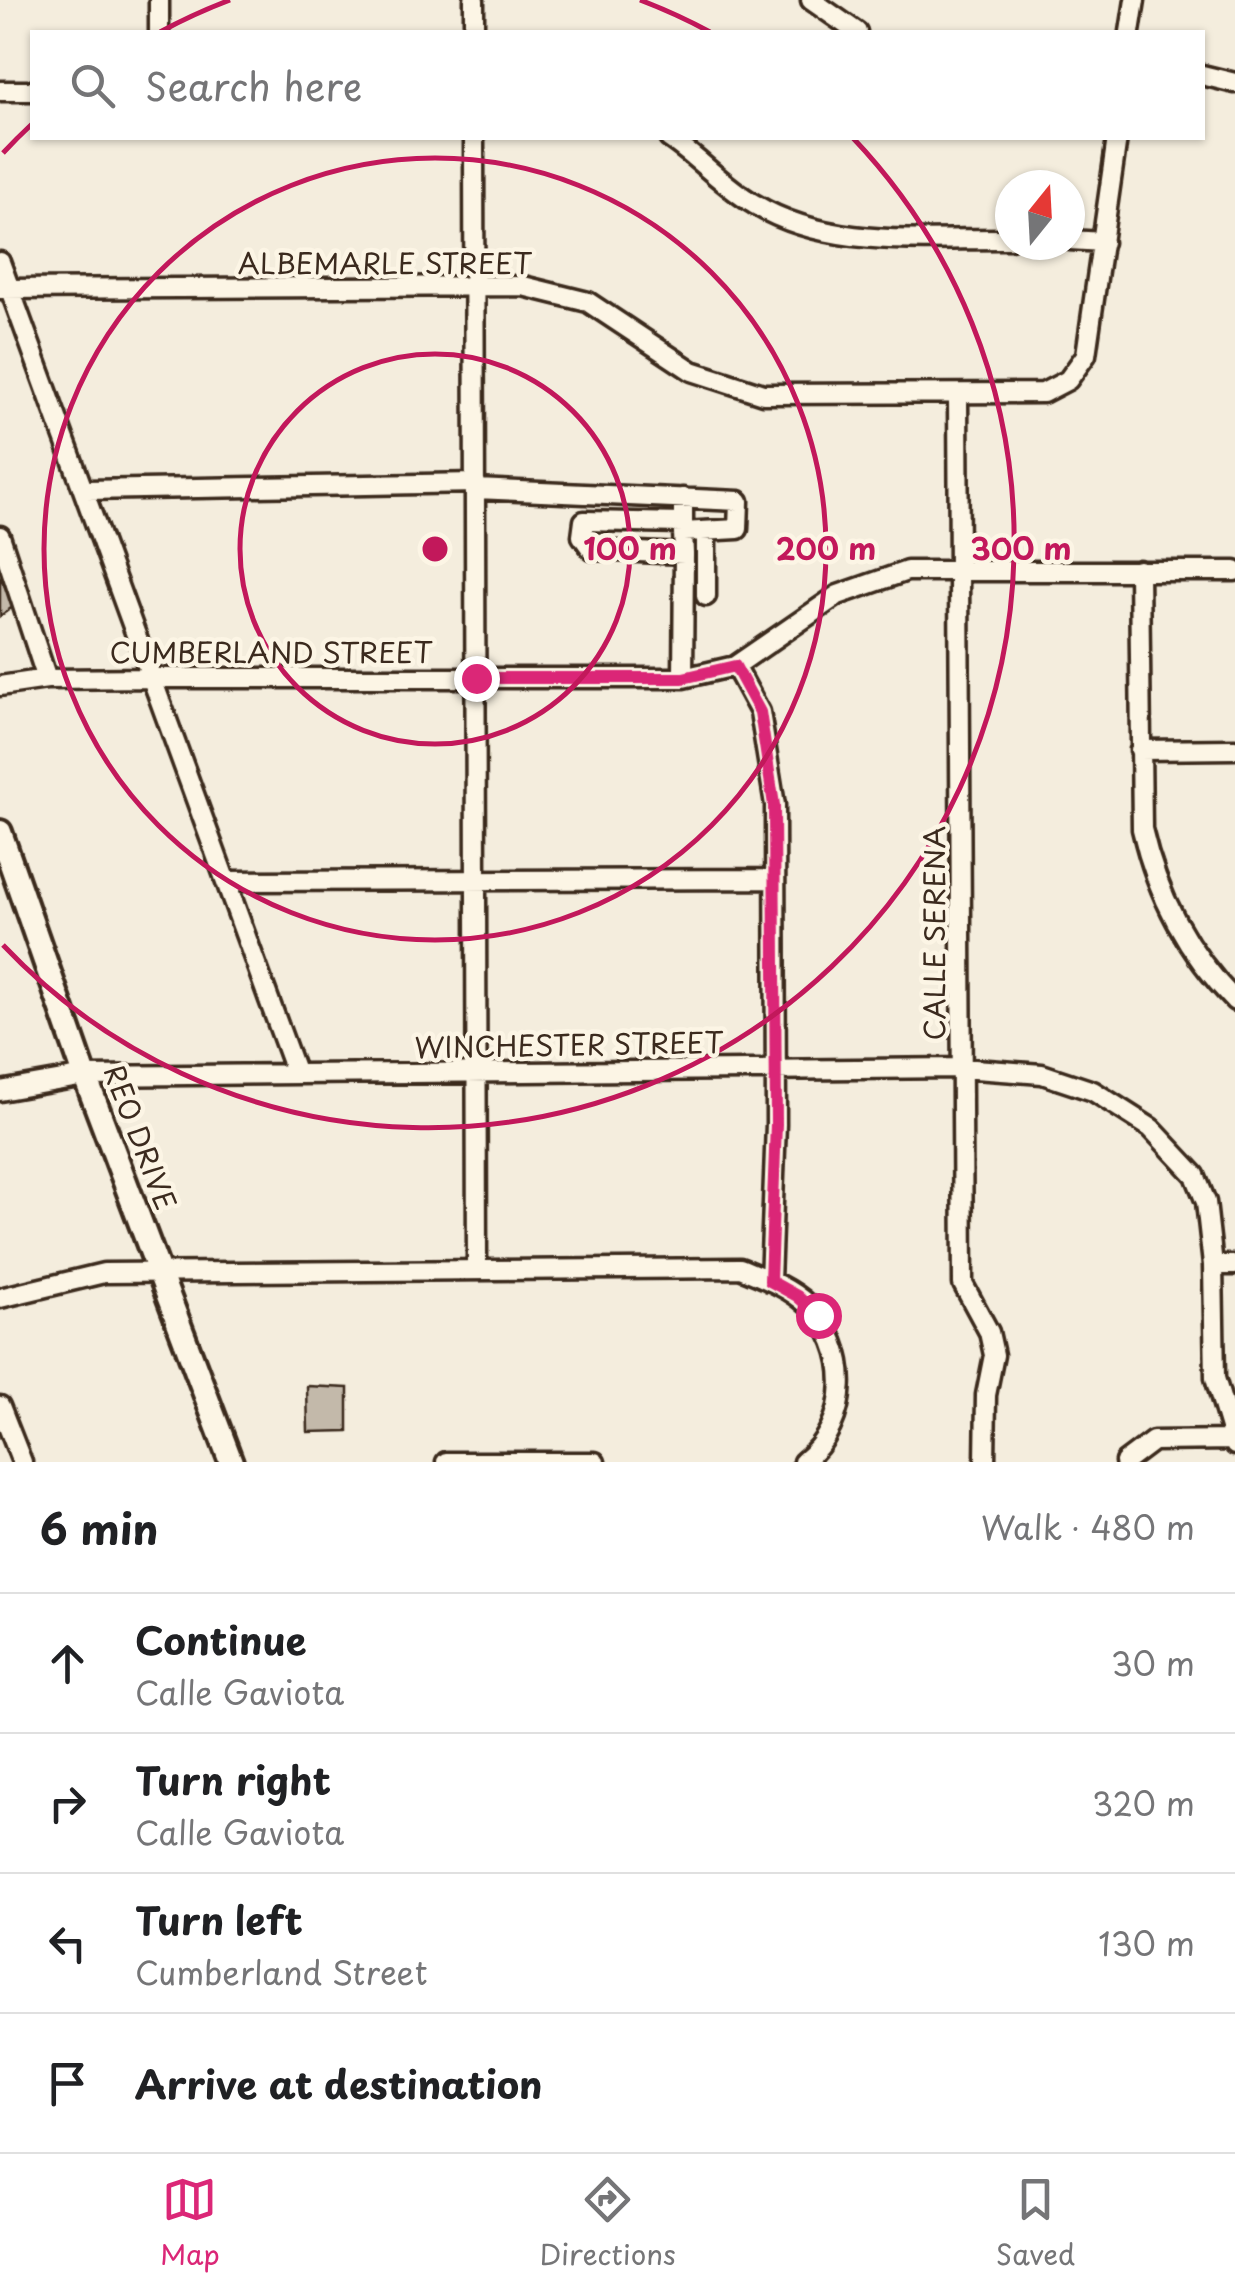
<!DOCTYPE html>
<meta charset="utf-8">
<style>
:root{--surface:#fff;--page:#f2f2f2;--text:#202124;--muted:#757577;--line:#e0e0e0;--accent:#db2777}
body{margin:0;font-family:"Playpen Sans",sans-serif;background:var(--page);color:var(--text)}
.compass{position:absolute;left:995px;top:170px;width:90px;height:90px;border-radius:50%;background:var(--surface);box-shadow:0 2px 8px #0004;rotate:18deg}
.stop{position:absolute;width:30px;height:30px;margin:-22px;border:8px solid #db2777;border-radius:50%;background:#fff}
.stop.end{background:#db2777;border-color:#fff;box-shadow:0 2px 10px #0008}
.list{margin:0;padding:0;list-style:none}
h2{display:flex;justify-content:space-between;align-items:center;height:130px;margin:0;padding:0 40px;font-size:42px}
h2 small{font-size:32px;font-weight:400;color:var(--muted)}
.list li{display:grid;grid-template-columns:65px 1fr auto;gap:30px;align-items:center;box-sizing:border-box;height:140px;padding:0 40px;border-top:2px solid var(--line)}
.list b{display:block;font-size:38px;white-space:nowrap}
.list p{margin:0;font-size:32px;white-space:nowrap;color:var(--muted)}
.list em{font-size:32px;font-style:normal;color:var(--muted)}
.icon{flex:none;width:55px;height:55px;fill:none;stroke:currentColor;stroke-width:2;stroke-linecap:round;stroke-linejoin:round}
.map{position:relative;flex:none;width:1235px;height:1462px;overflow:hidden}
.search{position:absolute;background:var(--surface);box-shadow:0 2px 8px #0004;left:30px;right:30px;top:30px;height:110px;display:flex;align-items:center;gap:25px;box-sizing:border-box;padding:0 35px;border-radius:0px;color:var(--muted);font-size:38px}
.sheet{height:690px;background:var(--surface)}
nav{display:flex;justify-content:space-around;align-items:center;box-sizing:border-box;height:140px;border-top:2px solid var(--line);background:var(--surface);font-size:28px;color:var(--muted)}
nav a{display:grid;justify-items:center;gap:5px}
nav .on{color:var(--accent)}
.map>svg:first-child{display:block}
.building{fill:#c3b9aa;stroke:#3b2a1e;stroke-width:2.5}
.lines{fill:none;stroke-linecap:round;stroke-linejoin:round}
.minor-casing{stroke:#3b2a1e;stroke-width:25}
.major-casing{stroke:#3b2a1e;stroke-width:30}
.minor{stroke:#fcf5e5;stroke-width:18}
.major{stroke:#fcf5e5;stroke-width:22}
.route{stroke:#db2777;stroke-width:12}
.ring{fill:none;stroke:#c2185b;stroke-width:5}
.labels{text-anchor:middle;dominant-baseline:central;stroke-width:9;stroke-linejoin:round;paint-order:stroke}
.street-label{font-size:28px;fill:#3b2a1e;stroke:#fcf5e5}
.centre{fill:#c2185b;stroke:#fcf5e5;stroke-width:5}
.ring-label{font-size:30px;text-anchor:middle;font-weight:bold;fill:#c2185b;stroke:#fcf5e5;stroke-width:9;stroke-linejoin:round;paint-order:stroke}
</style>
<div class="map">
<svg width="1235" height="1462" viewBox="0 0 1235 1462">
<rect width="100%" height="100%" fill="#f4eddd"/>
<filter id="ink" filterUnits="userSpaceOnUse"><feTurbulence type="fractalNoise" baseFrequency=".01" numOctaves="2"/><feDisplacementMap in="SourceGraphic" scale="20" xChannelSelector="R" yChannelSelector="G"/><feConvolveMatrix kernelMatrix="1 2 1 2 8 2 1 2 1" color-interpolation-filters="sRGB"/></filter>
<g filter="url(#ink)">
<!-- building -->
<path class="building" d="M0,576L14,606L0,616Z
M307,1386L348,1388V1431L308,1432Z"/>
<g class="lines">
<!-- minor casing -->
<g class="minor-casing">
<path id="minor" d="M159,0V32
M474,0V32
M811,0L857,32
M1130,32L1135,0
M1202,75L1235,83
M0,91H32
M474,138L477,1268
M669,138C699,158 723,186 754,204C829,250 926,238 1010,239
M1070,240L1103,242
M0,262L295,1071
M0,289L523,286L588,302L692,371L763,394L1043,393L1068,380L1086,355L1117,138
M958,397L963,1284L989,1332L994,1355L986,1395L985,1462
M476,489L739,501L738,529L683,532V498
M86,490L476,483
M706,531V596
M683,532L684,554L592,550L582,536L584,521L683,523
M0,536L47,679
M1139,570L1142,829C1157,895 1187,952 1235,1001
M735,666L760,712L775,805L776,1124L770,1281
M683,678L684,554
M0,686L47,679L151,678H683L735,666L838,595L907,571H1235
M1140,750L1235,749
M229,881L775,879
M0,1091L85,1076L961,1068L1042,1074L1093,1091L1151,1128L1195,1175L1206,1202L1213,1265L1215,1378L1235,1445
M1213,1265H1235
M0,1298L104,1273L740,1268C764,1278 789,1287 808,1305C853,1346 852,1424 803,1462
M0,1406L22,1462
M446,1462H595
M1125,1462L1153,1441L1235,1440"/>
</g>
<!-- major casing -->
<g class="major-casing">
<path id="major" d="M0,832L85,1076L231,1462"/>
</g>
<!-- minor -->
<use href="#minor" class="minor"/>
<!-- major -->
<use href="#major" class="major"/>
</g>
</g>
<g class="lines" filter="url(#ink)">
<!-- route -->
<path class="route" d="M476,678H683L735,666L760,712L774,805L776,1124L770,1281L797,1296L818,1315"/>
</g>
<!-- distance rings -->
<g class="ring">
<circle cx="435" cy="549" r="195"/>
<circle cx="435" cy="549" r="391"/>
<path d="M3 153A586 586 0 0 1 32 124M160 32A586 586 0 0 1 230 0M640 0A586 586 0 0 1 710 32M853 138A586 586 0 1 1 3 945"/>
</g>
<g class="labels">
<!-- street labels -->
<g class="street-label">
<text x="385" y="262">ALBEMARLE STREET</text>
<text x="271" y="651">CUMBERLAND STREET</text>
<text transform="translate(933 933) rotate(-90)">CALLE SERENA</text>
<text transform="translate(569 1044) rotate(-1)">WINCHESTER STREET</text>
<text transform="translate(141 1137) rotate(69)">REO DRIVE</text>
</g>
</g>
<circle cx="435" cy="549" r="15" class="centre"/>
<g class="ring-label">
<text x="630" y="560">100 m</text>
<text x="826" y="560">200 m</text>
<text x="1021" y="560">300 m</text>
</g>
</svg>
<svg class="compass" viewBox="-18 -18 36 36"><path d="M0-13l5 13h-10z" fill="#e53935"/><path d="M0 13l5-13h-10z" fill="#757577"/></svg>
<div class="stop" style="left:818px;top:1315px"></div>
<div class="stop end" style="left:476px;top:678px"></div>
<div class="search"><svg class="icon" aria-label="search" viewBox="0 0 24 24"><circle cx="10" cy="10" r="6"/><path d="M15 15l6 6"/></svg>Search here</div>
</div>
<section class="sheet">
<h2>6 min<small>Walk · 480 m</small></h2>
<ul class="list">
<li><svg class="icon" aria-label="ahead" viewBox="0 0 24 24"><path d="M12 20V5M6 11l6-6 6 6"/></svg><div><b>Continue</b><p>Calle Gaviota</p></div><em>30 m</em></li>
<li><svg class="icon" aria-label="right" viewBox="0 0 24 24"><path d="M7 20v-9h11M14 6l5 5-5 5"/></svg><div><b>Turn right</b><p>Calle Gaviota</p></div><em>320 m</em></li>
<li><svg class="icon" aria-label="left" viewBox="0 0 24 24"><path d="M17 20v-9H6M10 6l-5 5 5 5"/></svg><div><b>Turn left</b><p>Cumberland Street</p></div><em>130 m</em></li>
<li><svg class="icon" aria-label="arrive" viewBox="0 0 24 24"><path d="M6 21V4h12l-3 4 3 4H6"/></svg><div><b>Arrive at destination</b></div></li>
</ul>
</section>
<nav>
<a class="on"><svg class="icon" aria-label="map" viewBox="0 0 24 24"><path d="M3 6l6-2 6 2 6-2v14l-6 2-6-2-6 2zM9 4v14M15 6v14"/></svg>Map</a>
<a><svg class="icon" aria-label="directions" viewBox="0 0 24 24"><path d="M12 3l9 9-9 9-9-9zM9 14v-3h6M13 9l2 2-2 2"/></svg>Directions</a>
<a><svg class="icon" aria-label="saved" viewBox="0 0 24 24"><path d="M7 4h10v16l-5-4-5 4z"/></svg>Saved</a>
</nav>
